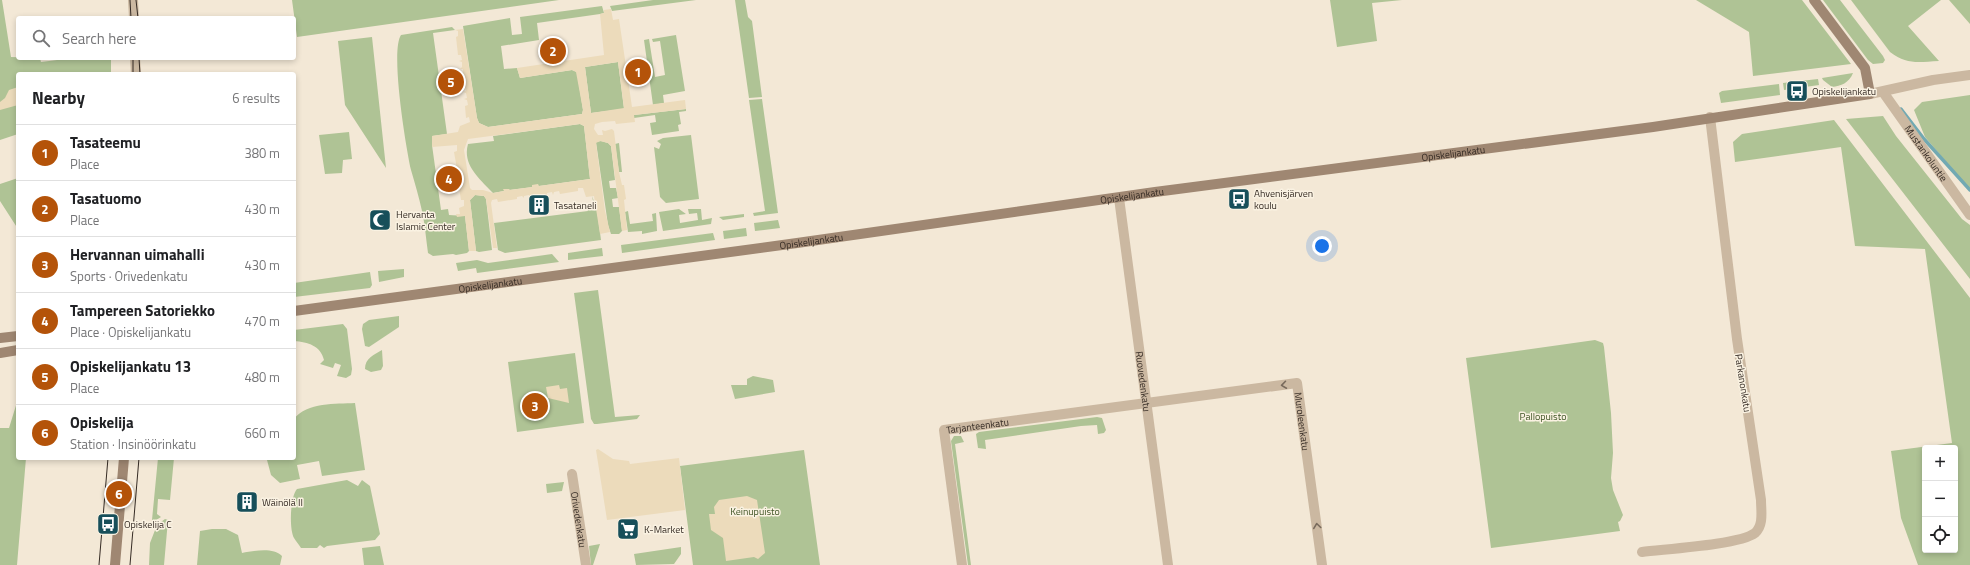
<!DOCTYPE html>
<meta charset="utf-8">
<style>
:root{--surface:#fff;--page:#f2f2f2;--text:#202124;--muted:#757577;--line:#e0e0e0;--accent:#b45309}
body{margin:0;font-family:"Titillium Web",sans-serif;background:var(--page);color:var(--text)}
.controls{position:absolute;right:12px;bottom:12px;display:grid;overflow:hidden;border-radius:4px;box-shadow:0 2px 6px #0003}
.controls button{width:36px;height:36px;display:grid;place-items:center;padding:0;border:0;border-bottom:1px solid var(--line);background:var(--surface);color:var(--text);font:20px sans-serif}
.you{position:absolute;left:1322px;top:246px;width:14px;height:14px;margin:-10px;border:3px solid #fff;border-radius:50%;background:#1a73e8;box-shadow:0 0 0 6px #1a73e833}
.badge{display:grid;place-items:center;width:26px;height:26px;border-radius:50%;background:var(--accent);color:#fff;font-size:13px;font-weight:700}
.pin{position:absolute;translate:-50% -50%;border:2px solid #fff;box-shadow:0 1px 4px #0006}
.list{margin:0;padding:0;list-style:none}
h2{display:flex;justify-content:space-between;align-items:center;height:52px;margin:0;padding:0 16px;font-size:17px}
h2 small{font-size:13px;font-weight:400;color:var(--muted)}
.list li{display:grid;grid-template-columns:26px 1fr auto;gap:12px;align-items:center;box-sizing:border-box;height:56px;padding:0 16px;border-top:1px solid var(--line)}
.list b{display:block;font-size:15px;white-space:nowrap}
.list p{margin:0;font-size:13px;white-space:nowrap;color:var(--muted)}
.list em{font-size:13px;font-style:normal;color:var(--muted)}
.icon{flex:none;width:22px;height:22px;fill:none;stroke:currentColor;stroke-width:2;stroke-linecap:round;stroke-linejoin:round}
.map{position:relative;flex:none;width:1970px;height:565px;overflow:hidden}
.search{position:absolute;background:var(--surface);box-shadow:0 2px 6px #0003;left:16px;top:16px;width:280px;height:44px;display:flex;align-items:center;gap:10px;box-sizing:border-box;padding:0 14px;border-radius:4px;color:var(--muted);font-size:15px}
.panel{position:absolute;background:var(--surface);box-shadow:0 2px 6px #0003;left:16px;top:72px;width:280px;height:388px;border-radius:4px}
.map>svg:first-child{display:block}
.green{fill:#afc395;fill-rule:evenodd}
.plaza{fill:#ecdbbb;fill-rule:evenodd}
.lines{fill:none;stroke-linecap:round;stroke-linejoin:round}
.stream{stroke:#72a9b2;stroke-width:3.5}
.minor{stroke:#cbb8a1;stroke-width:10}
.tertiary{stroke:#cbb8a1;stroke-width:10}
.secondary{stroke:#9f8772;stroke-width:10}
.tram{stroke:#352b24;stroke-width:1}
.oneway{stroke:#786a5c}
.labels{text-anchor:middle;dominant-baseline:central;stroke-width:3;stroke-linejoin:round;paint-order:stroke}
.poi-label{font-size:10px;fill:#352b24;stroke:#faf2e2;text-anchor:start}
.street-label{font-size:10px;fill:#352b24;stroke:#faf2e2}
.park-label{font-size:10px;fill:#405526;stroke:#faf2e2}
</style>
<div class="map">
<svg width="1970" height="565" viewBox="0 0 1970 565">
<rect width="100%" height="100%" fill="#f3e8d6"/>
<!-- green -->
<path class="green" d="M0,0H2L11,57L40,58L41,62L73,58H111V74H18V134L0,140Z
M292,0H559L297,37Z
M653,0H696L612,11L610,6Z
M735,0H745L748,17L752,21L762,97L749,98Z
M1330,0H1402L1372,3L1377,41L1337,47Z
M1696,0H1802L1851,64L1753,76L1749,32Z
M1823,0H1840L1883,56L1885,60L1883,63L1873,64L1868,60Z
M1851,0H1941L1908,26L1939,61C1918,62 1907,65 1890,52Z
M1949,0H1970V24Z
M602,6L604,13L600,14L537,23L539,40L501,46L504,69L517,68L520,78L572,70L577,72L583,110L582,114L488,127L479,123L477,118L463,26L510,18L512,35L522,34L520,17Z
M452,27L455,30L433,33L447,134L432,136V145L441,210L448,209L449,215L465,216L469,251L467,253L456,255L453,254L433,256L428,253C426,239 425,225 422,211C419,197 415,184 411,170C406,148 390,51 401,35Z
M676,35L685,91L663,95L664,103L653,105L644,40L649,39L655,77L665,75L660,41L653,42L652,39Z
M372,37L386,168L345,105L338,41Z
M618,62L624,109L591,113L585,67Z
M1853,73C1849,83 1841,86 1832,87L1823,80L1822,78Z
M1818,79L1819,85L1784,90L1783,83Z
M1779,84L1780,95L1721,103L1719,93L1722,91Z
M1970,95V190L1925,137L1914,110L1922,102Z
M762,99L778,213L754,216L753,213L765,211L749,100Z
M686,109V111L679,112L681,124L678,125L679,131L652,135L650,123L656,122L655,115L634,118V115Z
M1883,116L1896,136L1962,219L1970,225V279L1846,119Z
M1834,120L1970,298V565H1918L1901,518L1891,451L1952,443L1925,249L1855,246L1841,147L1735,162L1733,142L1742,134ZM1925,448H1955V550H1925Z
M580,124L584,126L590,179L539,186H532L533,187L509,190V189H504V191L493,193C480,179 462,165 468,144L494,141L493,136Z
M349,132L352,159L343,160L342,173L325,174L319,135Z
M691,135L699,199L666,203L660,197L654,147L659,149L661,144L657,141L663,138Z
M601,141L608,143L611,146L615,180L609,181L610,188H616L618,198L612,199L613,207H619L622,231L619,234H611L608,225L596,142Z
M619,143L622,172H619L615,144Z
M18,178V229L0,201V184Z
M475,195L484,196L486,199L492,250L479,252L476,251L470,200Z
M592,196L597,210L601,240L505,253L498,250L494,223L588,211L587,207L594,206Z
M679,209L686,214L679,215L680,223L698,220L697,213L689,214L688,209H701L702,220L712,218L711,224L663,231L659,212Z
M628,211L630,224L653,221L652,214L656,213L657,231L642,234V231L628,232L625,212Z
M744,214V217L723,220L719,217Z
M778,220L780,228L755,231L754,223Z
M746,228L747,236L724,239L723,231Z
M713,233L715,240L622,253L621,245Z
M602,248L603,256L568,260V253Z
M552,254L559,262L477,273L476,268L458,271L456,263L477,260L488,263Z
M404,269V277L379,282L378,271Z
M370,272L372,285L370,288L294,297V283Z
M598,290L615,417L640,415L637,419L597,424H594L591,419L574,293Z
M399,316V327L369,347L365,346L362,329L363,324L369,320Z
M343,324L347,329L352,369L351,375L346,378L337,376L341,365L335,363L333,368L320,364L324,360C321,346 308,342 294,341V330Z
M1595,340L1603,343L1604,347L1611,413L1613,453L1611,478L1613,490L1623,515L1620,521L1618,522L1620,531L1491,548L1466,358Z
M382,350L383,366L381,370L371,372L365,369C365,358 374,355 382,350Z
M575,353L584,423L517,432L508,362Z
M753,376L773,380L775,392L735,399L731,385H747V379Z
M18,399V458H26L17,565H0V428H9Z
M355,403L365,470L322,476L319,461L297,465L300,479L280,483L271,475L267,460L270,458H294V419C307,402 336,404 355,403Z
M1097,417L1102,418L1106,430L1104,433L1098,434L1097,425L1081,426L985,440L986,449L978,448L976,434L979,432Z
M954,436H961L964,442L955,444L971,565H968L951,441Z
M804,450L820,565H693L680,466Z
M158,458H174L170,500L158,499L157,514L161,517L153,522L152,520Z
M347,480L358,486L362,480L370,486L380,534L375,540L327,546L324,548L320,545L317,548H301C299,545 296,541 294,538C289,529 290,497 297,489Z
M564,482L562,491L547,493L546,484Z
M165,519L168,520L164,565H149L150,543L157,525Z
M212,529H226L238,535L242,553C254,551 273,547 282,556L280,565H197L200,531Z
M600,544L593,565H591L589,546Z
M380,546L384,565H364L362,548Z
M681,547V554L674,564L636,565L634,554Z"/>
<!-- plaza -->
<path class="plaza" d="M611,9L613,20L619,19L632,107L685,100L686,109L634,115L635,122L616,124L615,121L602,122L595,124L594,129L598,135H603L602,130L605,131L612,129L614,131L619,172L622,185H624L626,199L624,200L627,230L622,231L611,146L608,143L600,141L596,143L605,211L610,232L600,234L594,196L586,197L583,188H578V191L560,194L559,191L554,192L553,195L552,192L547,193V195L529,198V195L524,196V198L522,196L517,197V199L498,202L497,199L492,200L491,203L497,248H493L486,199L484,196L475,195L470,200L476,251H469L465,216L457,217L456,214H460L459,208L464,206V200H461L458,182H461V176H458L460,174V169H457L454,152L457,151V145L432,147V136L458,132L460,126L470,122L469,117L466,118L465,106L468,105L467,100L464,99L467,98L466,93L463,92L466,91L465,86H462L461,75L463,74V69H460L462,67V62L459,61L462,60L461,55H458L456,37L458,36V31L455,30L463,29L477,118L479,123L488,127L582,114L583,110L576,72L572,70L520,78L517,68L604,55L600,14L604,13V10ZM618,62L624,108L591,113L585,67ZM580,124L584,126L590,179L539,186L538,184L532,185V187L510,190L509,189H503L504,191L493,193L483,190H472L470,188L464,150L468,139Z
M18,87V105L0,110V102L5,98L9,90Z
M559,385L560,389L567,388L569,403L548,398L546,387Z
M598,449L613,459L629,461L630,464L679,458L685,510L607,520L596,450Z
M747,496L757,500L765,553L758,559L754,557L726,561L723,538L711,530L709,514H715L714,507L719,500Z"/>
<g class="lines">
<!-- stream -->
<path class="stream" d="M1901,109L1924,139L1970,190"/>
<!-- minor -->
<g class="minor">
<path id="s1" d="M1883,92L1970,215"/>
<path d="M1870,94L1933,80L1970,75"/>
<path id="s2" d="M1119,198L1168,565"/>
<path id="s3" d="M572,474L586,565"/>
<path d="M1642,552C1665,549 1739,545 1755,533C1764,525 1761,511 1761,500L1737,339L1710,117"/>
<path id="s4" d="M962,565L944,430L1297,383L1322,565"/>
</g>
<!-- tertiary -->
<path class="tertiary" d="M133,0L134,18
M135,58L136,74"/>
<!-- secondary -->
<g class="secondary">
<path id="s5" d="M294,311L797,243L1155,192L1653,127L1870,94L1865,68L1814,0"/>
<path d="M0,338L18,336"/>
<path d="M0,353L18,350"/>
<path d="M115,565L124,458"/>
</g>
<!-- tram -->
<path class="tram" d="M130,0L131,18
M136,0L138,18
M133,58V74
M139,58L140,74
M99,565L108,458
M130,565L139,458"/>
</g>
<!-- one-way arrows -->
<defs><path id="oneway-chevron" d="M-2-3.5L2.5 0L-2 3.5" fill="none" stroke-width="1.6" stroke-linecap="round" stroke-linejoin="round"/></defs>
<g class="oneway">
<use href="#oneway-chevron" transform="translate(1284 385) rotate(172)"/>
<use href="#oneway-chevron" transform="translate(1317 526) rotate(-98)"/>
</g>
<!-- icons -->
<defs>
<g id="bus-square" transform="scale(1.15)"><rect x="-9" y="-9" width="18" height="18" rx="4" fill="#174f5a" stroke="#faf2e2"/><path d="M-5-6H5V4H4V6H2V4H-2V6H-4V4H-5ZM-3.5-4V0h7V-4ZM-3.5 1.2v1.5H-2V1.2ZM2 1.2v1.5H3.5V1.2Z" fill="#fff"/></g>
<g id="building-square" transform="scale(1.15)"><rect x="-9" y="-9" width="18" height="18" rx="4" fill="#174f5a" stroke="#faf2e2"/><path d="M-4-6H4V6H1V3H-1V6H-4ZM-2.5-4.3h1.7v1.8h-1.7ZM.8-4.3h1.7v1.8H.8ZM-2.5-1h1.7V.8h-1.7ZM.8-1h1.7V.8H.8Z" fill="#fff"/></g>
<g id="mosque-square" transform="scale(1.15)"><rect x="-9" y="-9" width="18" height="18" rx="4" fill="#174f5a" stroke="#faf2e2"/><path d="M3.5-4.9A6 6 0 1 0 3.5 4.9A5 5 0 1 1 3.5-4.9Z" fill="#fff"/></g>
<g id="supermarket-square" transform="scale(1.15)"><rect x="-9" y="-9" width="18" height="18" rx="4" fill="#174f5a" stroke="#faf2e2"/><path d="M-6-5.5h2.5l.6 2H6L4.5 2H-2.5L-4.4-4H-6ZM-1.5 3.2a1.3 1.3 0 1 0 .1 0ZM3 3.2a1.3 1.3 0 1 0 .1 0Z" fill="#fff"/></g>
</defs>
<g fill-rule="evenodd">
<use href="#bus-square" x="1797" y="91"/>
<use href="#bus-square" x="1239" y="199"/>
<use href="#building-square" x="539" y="205"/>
<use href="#mosque-square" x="380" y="220"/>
<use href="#building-square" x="247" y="502"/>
<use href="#bus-square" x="108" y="524"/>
<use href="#supermarket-square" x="628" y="529"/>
</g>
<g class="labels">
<!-- poi labels -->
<g class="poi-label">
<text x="1812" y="91">Opiskelijankatu</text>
<text x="1254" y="193">Ahvenisjärven<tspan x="1254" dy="12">koulu</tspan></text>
<text x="554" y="205">Tasataneli</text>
<text x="396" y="214">Hervanta<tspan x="396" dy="12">Islamic Center</tspan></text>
<text x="262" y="502">Wäinölä II</text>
<text x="124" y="524">Opiskelija C</text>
<text x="644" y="529">K-Market</text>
</g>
<!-- street labels -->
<g class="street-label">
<text stroke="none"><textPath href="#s5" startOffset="1170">Opiskelijankatu</textPath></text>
<text stroke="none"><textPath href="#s1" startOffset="75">Mustankoluntie</textPath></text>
<text stroke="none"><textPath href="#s5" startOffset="846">Opiskelijankatu</textPath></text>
<text stroke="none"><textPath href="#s5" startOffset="522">Opiskelijankatu</textPath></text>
<text stroke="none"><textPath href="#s5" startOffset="198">Opiskelijankatu</textPath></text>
<text stroke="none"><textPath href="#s2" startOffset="185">Ruovedenkatu</textPath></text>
<text transform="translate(1743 383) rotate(81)">Parkanonkatu</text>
<text stroke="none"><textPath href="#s4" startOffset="531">Muroleenkatu</textPath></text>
<text stroke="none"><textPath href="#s4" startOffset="170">Tarjanteenkatu</textPath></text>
<text stroke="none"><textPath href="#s3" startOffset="46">Orivedenkatu</textPath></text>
</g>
<!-- park labels -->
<g class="park-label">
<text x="1543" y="416">Pallopuisto</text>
<text x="755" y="511">Keinupuisto</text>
</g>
</g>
</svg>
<div class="controls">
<button>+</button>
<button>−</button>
<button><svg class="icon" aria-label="locate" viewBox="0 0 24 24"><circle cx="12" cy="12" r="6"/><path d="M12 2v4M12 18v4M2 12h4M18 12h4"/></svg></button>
</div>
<div class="you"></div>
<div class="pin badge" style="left:638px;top:72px">1</div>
<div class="pin badge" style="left:553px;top:51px">2</div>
<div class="pin badge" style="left:535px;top:406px">3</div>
<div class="pin badge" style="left:449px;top:179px">4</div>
<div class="pin badge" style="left:451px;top:82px">5</div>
<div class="pin badge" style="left:119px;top:494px">6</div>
<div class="search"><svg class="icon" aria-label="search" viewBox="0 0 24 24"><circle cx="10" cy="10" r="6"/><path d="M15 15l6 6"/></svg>Search here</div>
<section class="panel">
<h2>Nearby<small>6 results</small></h2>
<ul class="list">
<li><span class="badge">1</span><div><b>Tasateemu</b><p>Place</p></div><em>380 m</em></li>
<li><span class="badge">2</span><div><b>Tasatuomo</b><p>Place</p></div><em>430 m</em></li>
<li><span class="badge">3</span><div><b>Hervannan uimahalli</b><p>Sports · Orivedenkatu</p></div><em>430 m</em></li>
<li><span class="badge">4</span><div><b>Tampereen Satoriekko</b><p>Place · Opiskelijankatu</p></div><em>470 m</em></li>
<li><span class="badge">5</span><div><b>Opiskelijankatu 13</b><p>Place</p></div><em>480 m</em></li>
<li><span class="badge">6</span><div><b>Opiskelija</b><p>Station · Insinöörinkatu</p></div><em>660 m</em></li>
</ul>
</section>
</div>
